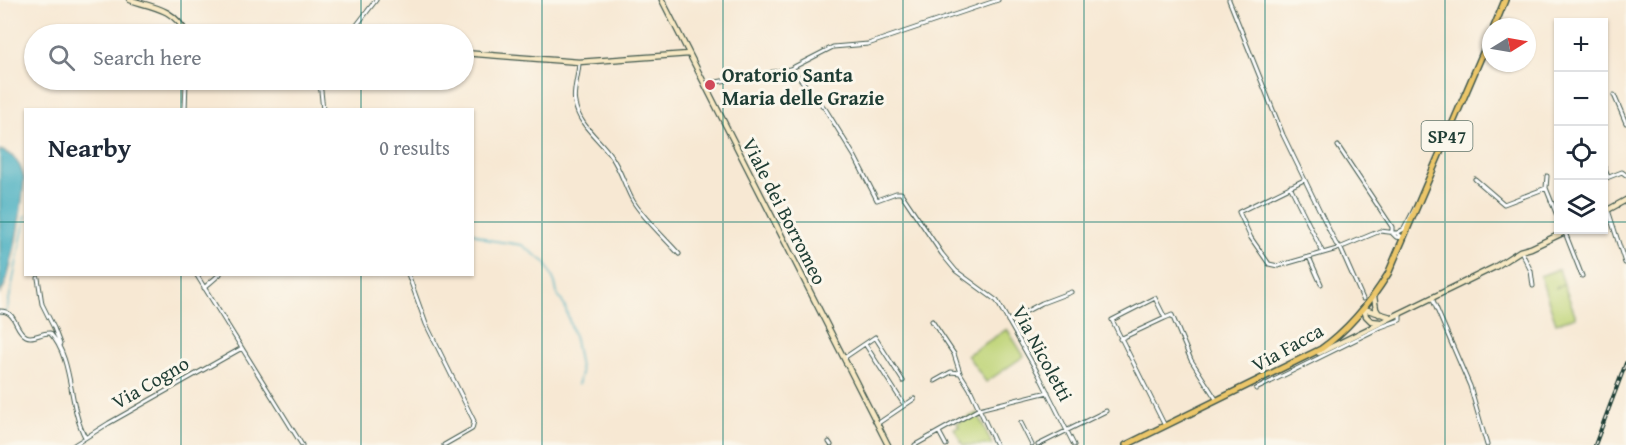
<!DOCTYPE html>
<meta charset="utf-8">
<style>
:root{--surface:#fff;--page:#f6f6f7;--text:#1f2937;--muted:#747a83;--line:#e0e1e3}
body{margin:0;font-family:"Gentium Book Plus",serif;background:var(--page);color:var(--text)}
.controls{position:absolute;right:18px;top:18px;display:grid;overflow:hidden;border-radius:0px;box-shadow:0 2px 4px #0004}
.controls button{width:54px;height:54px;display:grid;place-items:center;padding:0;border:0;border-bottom:2px solid var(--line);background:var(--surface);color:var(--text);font:30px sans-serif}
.compass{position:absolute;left:1482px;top:18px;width:54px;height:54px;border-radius:50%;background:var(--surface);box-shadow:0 2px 4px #0004;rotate:79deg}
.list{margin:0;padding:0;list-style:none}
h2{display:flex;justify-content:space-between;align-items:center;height:78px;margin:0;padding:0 24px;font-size:26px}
h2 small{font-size:20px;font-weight:400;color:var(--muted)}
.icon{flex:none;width:33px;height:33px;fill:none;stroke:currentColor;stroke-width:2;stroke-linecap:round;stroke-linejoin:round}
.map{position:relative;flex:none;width:1626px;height:445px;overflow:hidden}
.search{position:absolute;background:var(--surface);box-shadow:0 2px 4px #0004;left:24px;top:24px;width:450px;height:66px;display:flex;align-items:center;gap:15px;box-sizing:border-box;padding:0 21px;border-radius:33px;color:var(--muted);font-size:22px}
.panel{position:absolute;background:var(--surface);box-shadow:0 2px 4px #0004;left:24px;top:108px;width:450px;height:168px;border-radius:0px}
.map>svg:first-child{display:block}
.green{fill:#bfd478;stroke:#6f8856;stroke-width:1.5}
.water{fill:#3fabbe;stroke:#2f7479;stroke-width:1.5}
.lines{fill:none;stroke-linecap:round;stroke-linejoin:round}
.stream{stroke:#3fabbe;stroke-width:1.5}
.street-casing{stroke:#3f574c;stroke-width:5}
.secondary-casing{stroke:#3f574c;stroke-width:7}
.primary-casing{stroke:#3f574c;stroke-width:8}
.street{stroke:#fff;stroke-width:3}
.secondary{stroke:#f7e8c3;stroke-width:4.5}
.primary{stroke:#ecc669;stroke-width:5}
.rail-casing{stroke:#1f3d34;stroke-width:4}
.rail{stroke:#fbf7ec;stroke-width:1.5;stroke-dasharray:4.5;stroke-linecap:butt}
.grid{fill:none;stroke:#0f766e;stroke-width:1.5;stroke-opacity:0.55}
.poi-dot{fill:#d1495b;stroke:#fbf7ec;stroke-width:2}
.labels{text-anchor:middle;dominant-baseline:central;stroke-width:6;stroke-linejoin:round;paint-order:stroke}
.shield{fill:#fbf7ec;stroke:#61756b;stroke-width:1.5}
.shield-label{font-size:18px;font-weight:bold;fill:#1f3d34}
.poi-label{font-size:20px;font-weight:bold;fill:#1f3d34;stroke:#fbf7ec;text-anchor:start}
.street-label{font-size:20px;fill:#1f3d34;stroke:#fbf7ec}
</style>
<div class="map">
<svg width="1626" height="445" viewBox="0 0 1626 445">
<rect width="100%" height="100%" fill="#fbf7ec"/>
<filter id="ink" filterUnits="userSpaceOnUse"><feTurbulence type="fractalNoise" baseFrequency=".0167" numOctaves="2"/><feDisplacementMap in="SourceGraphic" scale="12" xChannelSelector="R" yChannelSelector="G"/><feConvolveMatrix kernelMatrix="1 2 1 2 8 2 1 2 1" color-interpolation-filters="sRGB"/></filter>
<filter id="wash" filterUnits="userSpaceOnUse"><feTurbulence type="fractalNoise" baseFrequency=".008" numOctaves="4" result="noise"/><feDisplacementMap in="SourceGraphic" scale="24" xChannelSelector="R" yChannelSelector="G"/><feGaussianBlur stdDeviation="1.35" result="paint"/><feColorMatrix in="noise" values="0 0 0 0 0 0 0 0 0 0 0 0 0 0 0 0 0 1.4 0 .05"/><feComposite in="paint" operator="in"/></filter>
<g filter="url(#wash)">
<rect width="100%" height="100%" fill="#f7e8d3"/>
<!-- green -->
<path class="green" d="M1559,269L1564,284L1555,288L1564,285L1576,317L1556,323L1540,276Z
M1007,329L1024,356L986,382L967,355Z
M977,413H978L992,445H963L954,428L959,427L957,423Z"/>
<!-- water -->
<path class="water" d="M0,150C15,155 20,163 24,178C23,202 12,277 0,294Z"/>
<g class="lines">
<!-- stream -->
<path class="stream" d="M472,232L489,240L522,245L546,263L555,283L557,293L565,307L575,340L581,373L578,385
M0,315L7,310L26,215"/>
</g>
</g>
<g filter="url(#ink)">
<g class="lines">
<!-- street casing -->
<g class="street-casing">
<path id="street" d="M1229,0L1283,135L1336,244L1340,247L1363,299
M350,34L376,0
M579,62C579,75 572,92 575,103C579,126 599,138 611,156C621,170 625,187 633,201C643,218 666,239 679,254
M792,69L826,110L855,157L877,200L896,193H901L942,254L956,271L997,301L1039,375L1074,445
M318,80L321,91L323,110
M705,84L790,69L833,47L868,44L998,0
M1614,95L1626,123
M185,110L186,80
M1338,146L1392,227V233L1396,237L1403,238
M1604,167L1608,177
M1547,176L1546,188L1558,218
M1475,179L1504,204L1546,188
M1604,179L1622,172L1626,175
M1304,180L1239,212L1251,238L1269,264L1278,266L1337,249L1380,231L1397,233L1403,238
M1290,186L1323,253
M1608,210L1625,263
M1564,230L1582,276
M1397,233L1404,229L1415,208
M1521,251L1531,271L1533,286
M1309,257L1321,284
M196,274L302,445
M408,274L426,324L474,421L472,429L444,445
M38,278L42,304L54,328L60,344
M204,288L220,274
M1432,298L1470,386L1487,445
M0,311C17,311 14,330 26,336C33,340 42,332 50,333C74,359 68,405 85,437
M1165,318L1172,315L1191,360L1216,399
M932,321L954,354L960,373
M1008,321L1042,303L1071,292
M1120,339L1165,318L1155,298L1112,320L1165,426
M865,344L903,403
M844,358L875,337L903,381
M935,381L951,372L960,373L970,389L996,445
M1256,389L1381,327L1400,320V313
M1021,423L1032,445
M877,424L914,399
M939,432L946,445
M829,442L831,445
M74,445L109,423L242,348
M915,445L979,409L1048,392
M1038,445L1106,411"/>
</g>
<!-- secondary casing -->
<g class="secondary-casing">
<path id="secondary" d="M130,0C157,8 173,9 187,34
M662,0L888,445
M464,53L579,62L689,54
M1604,212L1626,200
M1374,296L1376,309L1379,314
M1364,309L1391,317
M1364,309L1366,316L1371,321L1380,322
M1319,353L1495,267L1520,251L1531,248L1569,230"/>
</g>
<!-- primary casing -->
<g class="primary-casing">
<path id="primary" d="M1494,27L1505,0
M1126,445L1321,349C1349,329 1370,303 1388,274L1491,34"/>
</g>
<!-- street -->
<use href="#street" class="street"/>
<!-- secondary -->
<use href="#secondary" class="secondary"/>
<!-- primary -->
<use href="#primary" class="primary"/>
<!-- rail casing -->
<g class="rail-casing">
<path id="rail" d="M1595,445L1626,363"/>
</g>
<!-- rail -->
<use href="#rail" class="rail"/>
</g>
</g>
<!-- grid -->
<path class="grid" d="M181,0V34M361,0V34M542,0V445M723,0V445M903,0V445M1084,0V445M1265,0V445M1445,0V445M181,80V110M361,80V110M0,222H26M472,222H1558M1604,222H1626M181,274V445M361,274V445"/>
<!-- markers -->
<circle class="poi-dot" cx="710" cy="85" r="6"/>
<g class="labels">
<!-- shield labels -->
<rect class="shield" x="1421.5" y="121" width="51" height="30" rx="4.5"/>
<g class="shield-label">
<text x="1447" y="136">SP47</text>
</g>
<!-- poi labels -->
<g class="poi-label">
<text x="722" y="74">Oratorio Santa<tspan x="722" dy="23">Maria delle Grazie</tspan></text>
</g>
<!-- street labels -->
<g class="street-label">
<text transform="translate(785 211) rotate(63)">Viale dei Borromeo</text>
<text transform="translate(1287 347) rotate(-29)">Via Facca</text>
<text transform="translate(1043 353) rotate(62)">Via Nicoletti</text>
<text transform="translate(150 382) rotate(-30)">Via Cogno</text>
</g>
</g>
</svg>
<div class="controls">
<button>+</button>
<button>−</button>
<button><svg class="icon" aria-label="locate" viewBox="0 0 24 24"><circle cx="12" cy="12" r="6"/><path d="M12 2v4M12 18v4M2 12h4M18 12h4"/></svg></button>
<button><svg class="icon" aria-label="layers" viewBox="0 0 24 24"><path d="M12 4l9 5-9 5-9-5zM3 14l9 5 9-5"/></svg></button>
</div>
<svg class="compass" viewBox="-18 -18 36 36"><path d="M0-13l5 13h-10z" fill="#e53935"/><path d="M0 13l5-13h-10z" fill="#747a83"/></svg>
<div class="search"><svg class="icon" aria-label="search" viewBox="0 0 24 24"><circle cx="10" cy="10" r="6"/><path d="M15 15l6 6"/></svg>Search here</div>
<section class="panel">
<h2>Nearby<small>0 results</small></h2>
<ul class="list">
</ul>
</section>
</div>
